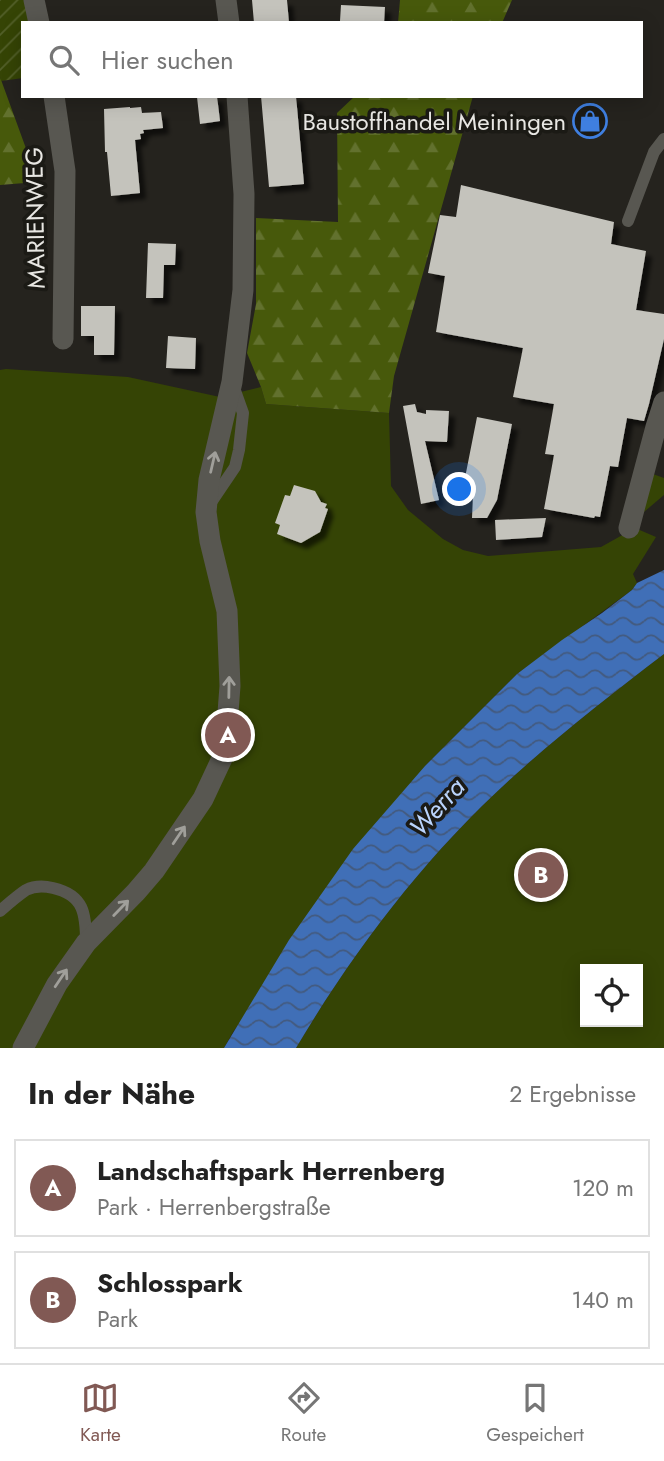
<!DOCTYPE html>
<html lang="de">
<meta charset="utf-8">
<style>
:root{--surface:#fff;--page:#f2f2f2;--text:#222;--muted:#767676;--line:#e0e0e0;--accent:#815954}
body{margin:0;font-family:Jost,sans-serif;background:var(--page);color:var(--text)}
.controls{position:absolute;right:21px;bottom:21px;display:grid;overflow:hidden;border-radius:0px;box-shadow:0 4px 18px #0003}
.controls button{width:63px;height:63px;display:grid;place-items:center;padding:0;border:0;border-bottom:2px solid var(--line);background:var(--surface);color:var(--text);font:35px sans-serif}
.you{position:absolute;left:460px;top:490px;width:24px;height:24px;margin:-18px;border:5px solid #fff;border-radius:50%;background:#1a73e8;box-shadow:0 0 0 10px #1a73e833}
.badge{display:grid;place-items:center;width:46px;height:46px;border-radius:50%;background:var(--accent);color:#fff;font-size:23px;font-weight:700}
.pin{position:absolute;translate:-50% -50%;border:4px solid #fff;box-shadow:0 2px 7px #0006}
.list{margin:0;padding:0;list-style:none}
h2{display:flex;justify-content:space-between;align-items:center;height:91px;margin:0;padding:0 28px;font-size:30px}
h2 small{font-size:23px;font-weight:400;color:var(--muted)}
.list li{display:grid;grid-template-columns:46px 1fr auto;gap:21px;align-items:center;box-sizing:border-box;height:98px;margin:0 14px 14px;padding:0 14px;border:2px solid var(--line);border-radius:0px}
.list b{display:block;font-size:26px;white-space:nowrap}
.list p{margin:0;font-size:23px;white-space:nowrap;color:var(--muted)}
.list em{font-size:23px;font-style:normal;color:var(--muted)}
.icon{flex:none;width:38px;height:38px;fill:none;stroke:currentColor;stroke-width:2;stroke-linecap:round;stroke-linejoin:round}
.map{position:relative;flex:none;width:664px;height:1048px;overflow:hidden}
.search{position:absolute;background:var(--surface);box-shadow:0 4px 18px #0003;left:21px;right:21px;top:21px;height:77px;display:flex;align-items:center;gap:18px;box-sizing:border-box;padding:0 24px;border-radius:0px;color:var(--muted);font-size:26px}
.sheet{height:315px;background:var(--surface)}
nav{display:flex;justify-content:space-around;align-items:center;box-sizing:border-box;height:98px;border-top:2px solid var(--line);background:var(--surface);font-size:19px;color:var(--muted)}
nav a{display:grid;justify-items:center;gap:4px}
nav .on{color:var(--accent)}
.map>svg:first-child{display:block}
.green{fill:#354405;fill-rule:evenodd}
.forest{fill:url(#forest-firs)}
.garden{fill:url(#garden-furrows)}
.water{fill:url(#water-waves)}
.building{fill:#c4c3bc;filter:url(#shadow)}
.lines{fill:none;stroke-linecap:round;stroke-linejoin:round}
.lane{stroke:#585751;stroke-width:12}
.street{stroke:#585751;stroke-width:21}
.oneway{stroke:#a09f9a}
.labels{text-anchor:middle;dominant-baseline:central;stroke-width:7;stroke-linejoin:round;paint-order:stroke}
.poi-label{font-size:24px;fill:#e8e7e3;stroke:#1b1a15;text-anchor:end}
.street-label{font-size:24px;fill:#e8e7e3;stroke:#1b1a15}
.water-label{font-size:26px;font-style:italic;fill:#bad4fc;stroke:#1b1a15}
</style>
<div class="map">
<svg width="664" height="1048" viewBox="0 0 664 1048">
<defs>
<pattern id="forest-firs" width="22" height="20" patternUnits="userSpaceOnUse" patternTransform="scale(1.75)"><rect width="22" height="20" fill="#47590b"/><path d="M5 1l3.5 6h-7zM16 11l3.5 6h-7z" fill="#62712e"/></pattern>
<pattern id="garden-furrows" width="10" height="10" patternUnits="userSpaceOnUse" patternTransform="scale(1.75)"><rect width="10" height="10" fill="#354405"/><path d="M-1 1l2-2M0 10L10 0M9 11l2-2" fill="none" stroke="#525f29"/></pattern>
<pattern id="water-waves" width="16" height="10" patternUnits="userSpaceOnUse" patternTransform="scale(1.75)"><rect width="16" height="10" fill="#406fb7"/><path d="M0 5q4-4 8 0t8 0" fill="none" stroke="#435a7e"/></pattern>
<filter id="shadow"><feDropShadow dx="6" dy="6" stdDeviation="2" flood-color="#0009"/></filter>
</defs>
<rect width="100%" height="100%" fill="#25231e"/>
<!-- green -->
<path class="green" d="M6,369L128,377L220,397L261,387L266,404L389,413L391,486L408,510L443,539L463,550L488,556L601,547L635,528L656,537L633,574L637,583L632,590L517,674L425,766L233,1032L224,1048H0V370Z
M650,473L664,478V495L644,512Z
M664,654V1048H296C356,947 428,853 515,775C563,732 613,693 664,654ZM585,969H638V1022H585Z"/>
<!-- forest -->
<path class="forest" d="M400,0H512L502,23H398Z
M0,77L32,165L37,182L0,185Z
M355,96H473L394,376L389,413L266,404L261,387L247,353L256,304V218L338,222L337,113Z"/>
<!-- garden -->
<path class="garden" d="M0,0H26L31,23H23V78L1,81L0,77Z"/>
<!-- water -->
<path class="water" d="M664,570V654C613,693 563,732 515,775C428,853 356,947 296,1048H224L289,940L353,849L425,766L517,674L562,640L602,613L632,590L637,583Z"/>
<!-- building -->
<path class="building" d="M252,0H287L289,23H254Z
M341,5L385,7L384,23L340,21Z
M217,96L220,121L200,124L197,97Z
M261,96H296L304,184L269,187Z
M130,107V108L141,107L142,113L161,112L163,128L143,130L144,133L140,134L141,139L135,140L140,193L111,196L107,152H105L104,109Z
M461,185L614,222L611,244L646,251L636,310L664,314V339L649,404L644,421L627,418L618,467L610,466L600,517L595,516L594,518L544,509L554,455L545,454L554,404L513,397L523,348L436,332L445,276L428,273L440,215L456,217Z
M148,243L176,244L175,265H164L163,298H146Z
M81,306H115L114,355H94V336H81Z
M168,336L196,338L195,369L166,368Z
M415,404L417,412L426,414V410L449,411L447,442L425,441L439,500L421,504L403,406Z
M477,417L512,424L497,500L487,518H472L473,495L462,493Z
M294,485L315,491L321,502L327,504L325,508L328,509L320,532L301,543L277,534L280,525L275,523L285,495L290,496Z
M546,518L542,537L496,540L495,520Z"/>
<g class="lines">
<!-- lane -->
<path class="lane" d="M628,221L654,152L664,139
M210,504L235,467L239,450L243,413L233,385
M0,911C8,904 17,896 26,890C34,886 44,886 53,888C84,895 86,914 86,942"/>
<!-- street -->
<path class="street" d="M34,0L39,23
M226,0L229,23
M54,96L65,171L63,339
M629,528L656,427L664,402
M23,1048L57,984L86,943L136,892L154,871L203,799L225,752L230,686L227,611L210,541L206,512L209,480L232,382L243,290L244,194L237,96"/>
</g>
<!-- one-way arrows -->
<defs><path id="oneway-shaft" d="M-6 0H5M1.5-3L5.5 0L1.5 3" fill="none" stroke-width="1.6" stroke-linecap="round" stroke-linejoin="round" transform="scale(1.75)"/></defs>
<g class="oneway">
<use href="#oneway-shaft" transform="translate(213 462) rotate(-77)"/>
<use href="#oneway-shaft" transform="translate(229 687) rotate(-89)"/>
<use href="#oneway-shaft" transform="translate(179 835) rotate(-56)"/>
<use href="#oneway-shaft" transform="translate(121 908) rotate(-46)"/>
<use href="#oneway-shaft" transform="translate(61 978) rotate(-56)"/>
</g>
<!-- icons -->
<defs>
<g id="shop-ring" transform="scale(1.75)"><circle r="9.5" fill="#1b1a15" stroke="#3f7fe0" stroke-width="1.5"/><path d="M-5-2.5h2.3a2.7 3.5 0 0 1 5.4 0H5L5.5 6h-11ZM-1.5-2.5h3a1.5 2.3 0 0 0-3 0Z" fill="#3f7fe0"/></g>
</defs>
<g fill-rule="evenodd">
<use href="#shop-ring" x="590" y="121"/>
</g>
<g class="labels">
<!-- poi labels -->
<g class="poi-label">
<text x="566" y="121">Baustoffhandel Meiningen</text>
</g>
<!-- street labels -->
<g class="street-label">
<text transform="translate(35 218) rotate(-91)">MARIENWEG</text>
</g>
<!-- water labels -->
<g class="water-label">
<text transform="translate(437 807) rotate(-48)">Werra</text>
</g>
</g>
</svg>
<div class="controls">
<button><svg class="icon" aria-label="locate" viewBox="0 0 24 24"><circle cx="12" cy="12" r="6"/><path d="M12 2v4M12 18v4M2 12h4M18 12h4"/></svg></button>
</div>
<div class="you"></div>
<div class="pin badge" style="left:228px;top:735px">A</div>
<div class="pin badge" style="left:541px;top:875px">B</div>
<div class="search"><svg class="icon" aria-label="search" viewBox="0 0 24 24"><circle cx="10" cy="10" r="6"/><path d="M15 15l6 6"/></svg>Hier suchen</div>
</div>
<section class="sheet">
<h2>In der Nähe<small>2 Ergebnisse</small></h2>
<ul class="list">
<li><span class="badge">A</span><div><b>Landschaftspark Herrenberg</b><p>Park · Herrenbergstraße</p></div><em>120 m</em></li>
<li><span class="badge">B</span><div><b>Schlosspark</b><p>Park</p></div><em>140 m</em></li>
</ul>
</section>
<nav>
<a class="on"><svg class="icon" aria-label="map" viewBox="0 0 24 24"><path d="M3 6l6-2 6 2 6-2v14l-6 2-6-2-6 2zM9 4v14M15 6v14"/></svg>Karte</a>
<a><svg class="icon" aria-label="directions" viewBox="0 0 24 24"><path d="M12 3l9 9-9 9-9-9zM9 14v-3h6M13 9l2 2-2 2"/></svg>Route</a>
<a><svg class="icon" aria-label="saved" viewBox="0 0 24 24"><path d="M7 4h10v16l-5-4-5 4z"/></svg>Gespeichert</a>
</nav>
